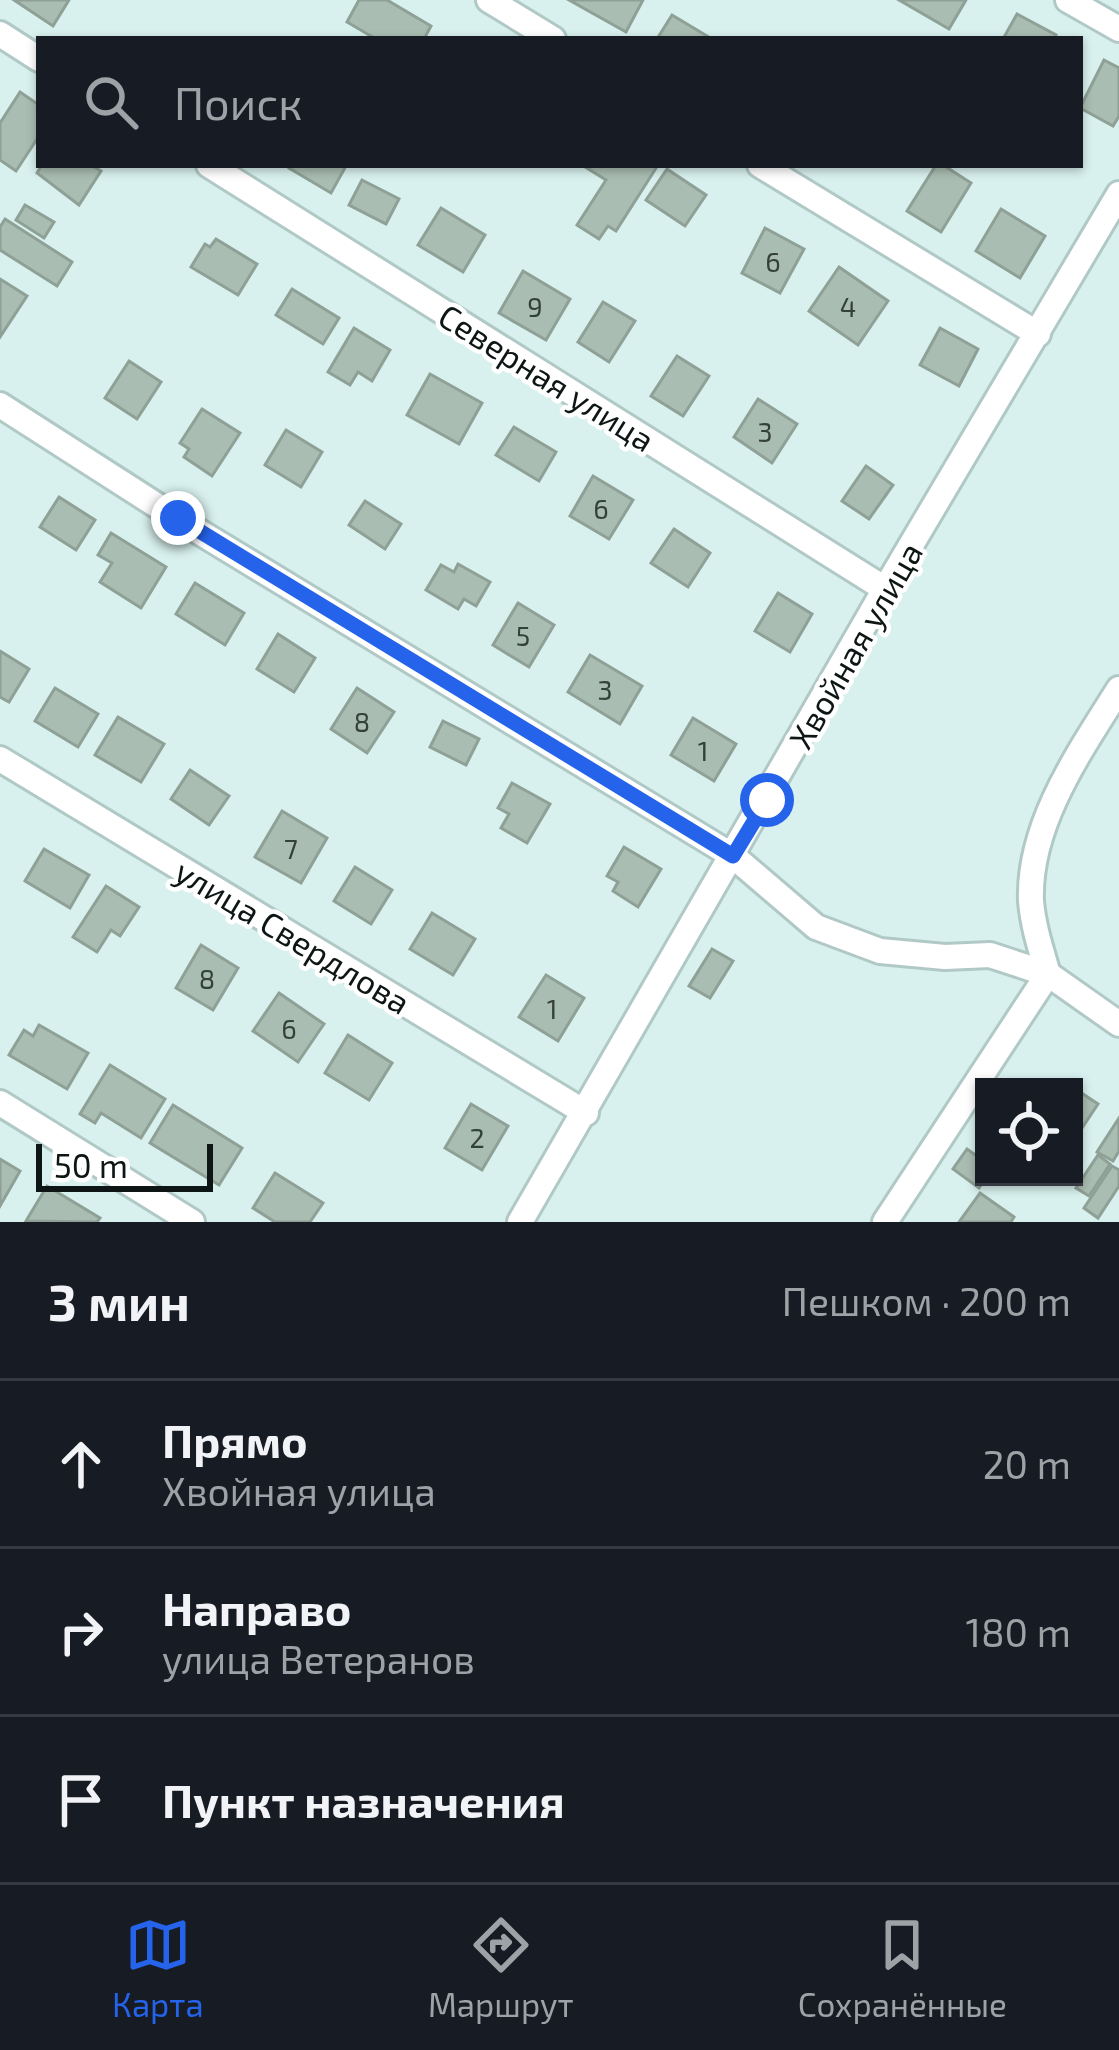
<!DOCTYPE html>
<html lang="ru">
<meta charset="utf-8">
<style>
body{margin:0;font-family:"Exo 2",sans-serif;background:#20242c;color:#f1f3f6}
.controls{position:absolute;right:36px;bottom:36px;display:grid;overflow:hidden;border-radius:0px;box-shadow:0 3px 9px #0004}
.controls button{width:108px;height:108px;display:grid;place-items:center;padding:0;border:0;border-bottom:3px solid #363941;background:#171b24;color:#f1f3f6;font:60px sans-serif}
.scale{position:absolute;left:36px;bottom:30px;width:177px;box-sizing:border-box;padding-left:12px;border:6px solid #0d1615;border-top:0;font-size:33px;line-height:42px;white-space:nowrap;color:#0d1615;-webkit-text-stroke:9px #fff;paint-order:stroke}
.stop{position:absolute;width:36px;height:36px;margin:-27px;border:9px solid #2563eb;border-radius:50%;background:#fff}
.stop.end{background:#2563eb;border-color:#fff;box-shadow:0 3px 12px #0008}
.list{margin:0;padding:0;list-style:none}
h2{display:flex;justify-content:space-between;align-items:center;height:156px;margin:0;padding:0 48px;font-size:51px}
h2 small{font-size:39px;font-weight:400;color:#9ea1a6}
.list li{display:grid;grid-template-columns:78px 1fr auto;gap:36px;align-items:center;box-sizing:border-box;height:168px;padding:0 48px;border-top:3px solid #363941}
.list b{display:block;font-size:45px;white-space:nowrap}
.list p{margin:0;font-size:39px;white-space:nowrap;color:#9ea1a6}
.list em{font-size:39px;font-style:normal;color:#9ea1a6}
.icon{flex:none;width:66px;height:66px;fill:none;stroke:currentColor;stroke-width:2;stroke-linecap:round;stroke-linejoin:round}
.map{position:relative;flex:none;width:1119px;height:1222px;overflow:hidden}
.search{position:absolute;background:#171b24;box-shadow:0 3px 9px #0004;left:36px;right:36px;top:36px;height:132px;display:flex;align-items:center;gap:30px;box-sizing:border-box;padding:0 42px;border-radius:0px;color:#9ea1a6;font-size:45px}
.sheet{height:660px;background:#171b24}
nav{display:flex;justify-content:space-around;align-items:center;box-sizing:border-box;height:168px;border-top:3px solid #363941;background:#171b24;font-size:33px;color:#9ea1a6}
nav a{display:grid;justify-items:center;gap:6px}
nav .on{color:#2563eb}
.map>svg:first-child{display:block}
.building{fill:#aabdb2;stroke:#8fa197;stroke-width:3}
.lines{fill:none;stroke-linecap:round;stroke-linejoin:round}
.minor-casing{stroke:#b1c9c6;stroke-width:30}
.minor{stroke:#fff;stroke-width:24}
.route{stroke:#2563eb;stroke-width:15}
.labels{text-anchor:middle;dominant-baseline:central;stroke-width:9;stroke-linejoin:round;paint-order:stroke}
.number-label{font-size:27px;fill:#34403c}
.street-label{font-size:33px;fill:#0d1615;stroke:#fff}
</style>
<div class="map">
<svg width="1119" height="1222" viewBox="0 0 1119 1222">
<rect width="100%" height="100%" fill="#d8f1ee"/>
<g class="building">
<path d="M14,0H69L53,26Z"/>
<path d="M359,0H387L431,26L424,39H376L347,22Z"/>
<path d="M569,0H643L626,32Z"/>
<path d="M899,0H966L949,29Z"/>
<path d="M1017,14L1056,35L1054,39H1003Z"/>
<path d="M672,15L712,39H657Z"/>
<path d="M1104,60L1119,68V116L1113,126L1080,108Z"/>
<path d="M20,92L39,105V136L16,171L0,160V123Z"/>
<path d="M42,165H91L101,171L79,205L37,173Z"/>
<path d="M290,165H344L346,166L331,193L289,168Z"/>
<path d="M582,165H658L616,231L608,226L599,239L577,225L606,180Z"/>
<path d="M936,165H943L971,183L941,232L907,211Z"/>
<path d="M667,169L706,195L685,226L646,200Z"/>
<path d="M362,180L399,199L386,224L349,205Z"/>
<path d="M25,205L54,222L44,238L16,220Z"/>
<path d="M441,208L485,235L463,272L418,245Z"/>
<path d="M1001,209L1045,236L1020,278L976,251Z"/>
<path d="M5,219L72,262L57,286L0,250V227Z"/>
<path d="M765,228L804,249L780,293L742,273Z"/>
<path d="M216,239L257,264L238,295L191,267L205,244L210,247Z"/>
<path d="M839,267L888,301L858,345L809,311Z"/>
<path d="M523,271L570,299L546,340L499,313Z"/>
<path d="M0,279L27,296L0,337Z"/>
<path d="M292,289L339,318L323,344L276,315Z"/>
<path d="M603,302L635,321L609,362L578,342Z"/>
<path d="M354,328L390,350L372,381L358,372L350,385L328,372Z"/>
<path d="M940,328L978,349L959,386L920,365Z"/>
<path d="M677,356L709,376L683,416L651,396Z"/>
<path d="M129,361L161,382L137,419L105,398Z"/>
<path d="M430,374L482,403L459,444L407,415Z"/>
<path d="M758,399L797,424L772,463L734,437Z"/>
<path d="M202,409L240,433L212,476L184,457L189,449L180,443Z"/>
<path d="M514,427L556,452L539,481L496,455Z"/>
<path d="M286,430L322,452L301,487L265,465Z"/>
<path d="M866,466L893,485L869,519L842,501Z"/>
<path d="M593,476L633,500L609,539L570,516Z"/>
<path d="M59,497L95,520L76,550L40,527Z"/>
<path d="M365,501L401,524L385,549L349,525Z"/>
<path d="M674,529L710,553L688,587L651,563Z"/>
<path d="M111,533L166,567L141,608L100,582L112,563L98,555Z"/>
<path d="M458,564L490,582L476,606L464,599L458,609L426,590L441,565L454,572Z"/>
<path d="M195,583L244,613L225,645L176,614Z"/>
<path d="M778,593L812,614L790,652L755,631Z"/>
<path d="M518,603L554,625L529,667L493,645Z"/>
<path d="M278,634L315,658L294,692L257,669Z"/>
<path d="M0,651L29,669L9,702L0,697Z"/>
<path d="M590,655L642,686L620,724L568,692Z"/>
<path d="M55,688L98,714L78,747L35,721Z"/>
<path d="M357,688L394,712L367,753L331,729Z"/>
<path d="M118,717L164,744L141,782L95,755Z"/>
<path d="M693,718L736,744L714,781L671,755Z"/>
<path d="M443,721L479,739L466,765L430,747Z"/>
<path d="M190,770L229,796L209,825L171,799Z"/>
<path d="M512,783L550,804L527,843L501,828L509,814L498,808Z"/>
<path d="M282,811L327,838L301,883L255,857Z"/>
<path d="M624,847L661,869L638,907L613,891L618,882L607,876Z"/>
<path d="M44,849L89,875L70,908L25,881Z"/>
<path d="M355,867L392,890L371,924L334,901Z"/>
<path d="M106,886L139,907L120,936L111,930L97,952L73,937Z"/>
<path d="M432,913L475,939L453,975L410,949Z"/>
<path d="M201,945L238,968L213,1010L176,988Z"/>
<path d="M712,949L733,961L710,998L689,986Z"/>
<path d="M546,975L584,998L558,1041L519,1017Z"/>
<path d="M279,993L324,1024L298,1062L253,1031Z"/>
<path d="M39,1025L88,1053L67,1089L9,1055L24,1030L33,1036Z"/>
<path d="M348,1035L392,1063L369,1100L325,1073Z"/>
<path d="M110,1065L165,1099L141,1138L101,1113L95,1123L80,1114Z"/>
<path d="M1074,1088L1098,1104L1074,1140Z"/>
<path d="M471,1104L508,1126L482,1170L445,1148Z"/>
<path d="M173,1105L242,1148L219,1185L150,1143Z"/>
<path d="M1119,1118V1151L1113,1161L1097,1152Z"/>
<path d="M967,1149L984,1161L987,1177L979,1188L953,1169Z"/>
<path d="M1098,1155L1110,1164L1089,1196L1076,1188Z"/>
<path d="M0,1159L20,1171L0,1206Z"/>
<path d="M1112,1166L1119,1170V1186L1098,1218L1084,1208Z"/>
<path d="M275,1173L323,1203L310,1222H275L253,1208Z"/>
<path d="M47,1186L100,1218L97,1222L26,1221Z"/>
<path d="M980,1193L1014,1217L1011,1222H959Z"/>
</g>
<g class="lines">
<g class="minor-casing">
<g id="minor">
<path d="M489,0L553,39"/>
<path d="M1068,0L1119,29"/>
<path d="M0,34L39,59"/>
<path d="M209,165L885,589"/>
<path d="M760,165L1038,334"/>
<path d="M0,405L178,519L733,856L816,927L880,951L945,957L990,955L1048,974L1119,1024"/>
<path d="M0,759L586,1113"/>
<path d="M1048,974C1041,950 1033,926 1031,901C1028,825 1080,751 1119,689"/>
<path d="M0,1103L192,1222"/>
<path d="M520,1222L885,589L1119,194"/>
<path d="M885,1222L1048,974"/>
</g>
</g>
<use href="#minor" class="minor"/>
</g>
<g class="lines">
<path class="route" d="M178,518L733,856L767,800"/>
</g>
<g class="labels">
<g class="number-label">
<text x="773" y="261">6</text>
<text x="535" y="306">9</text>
<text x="848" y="306">4</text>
<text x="765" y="431">3</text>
<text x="601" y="508">6</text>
<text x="523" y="635">5</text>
<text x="605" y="689">3</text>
<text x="362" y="721">8</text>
<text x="703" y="750">1</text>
<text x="291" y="848">7</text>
<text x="207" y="978">8</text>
<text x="552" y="1008">1</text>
<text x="289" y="1028">6</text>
<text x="477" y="1137">2</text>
</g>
<g class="street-label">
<text transform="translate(547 377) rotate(32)">Северная улица</text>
<text transform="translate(855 645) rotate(-60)">Хвойная улица</text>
<text transform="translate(293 936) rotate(31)">улица Свердлова</text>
</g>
</g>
</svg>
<div class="controls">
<button><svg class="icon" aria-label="locate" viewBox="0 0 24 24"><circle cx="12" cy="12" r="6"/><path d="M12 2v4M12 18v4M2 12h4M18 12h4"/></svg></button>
</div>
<div class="scale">50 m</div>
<div class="stop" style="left:767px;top:800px"></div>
<div class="stop end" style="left:178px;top:518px"></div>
<div class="search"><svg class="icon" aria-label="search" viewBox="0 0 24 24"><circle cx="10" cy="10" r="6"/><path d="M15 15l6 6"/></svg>Поиск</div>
</div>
<section class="sheet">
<h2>3 мин<small>Пешком · 200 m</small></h2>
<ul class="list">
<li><svg class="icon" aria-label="ahead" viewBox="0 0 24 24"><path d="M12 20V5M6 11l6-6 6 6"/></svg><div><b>Прямо</b><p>Хвойная улица</p></div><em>20 m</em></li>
<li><svg class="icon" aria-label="right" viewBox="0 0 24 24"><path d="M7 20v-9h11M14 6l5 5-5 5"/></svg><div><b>Направо</b><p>улица Ветеранов</p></div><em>180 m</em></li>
<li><svg class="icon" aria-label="arrive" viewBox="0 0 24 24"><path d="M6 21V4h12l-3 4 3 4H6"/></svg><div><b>Пункт назначения</b></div></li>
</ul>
</section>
<nav>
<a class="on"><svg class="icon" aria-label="map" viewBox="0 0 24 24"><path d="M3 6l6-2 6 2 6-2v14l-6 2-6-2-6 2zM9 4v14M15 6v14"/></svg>Карта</a>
<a><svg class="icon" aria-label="directions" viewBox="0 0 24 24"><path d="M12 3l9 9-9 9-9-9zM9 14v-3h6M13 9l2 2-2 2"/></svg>Маршрут</a>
<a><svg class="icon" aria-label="saved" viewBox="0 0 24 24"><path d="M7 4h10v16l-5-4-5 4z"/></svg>Сохранённые</a>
</nav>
